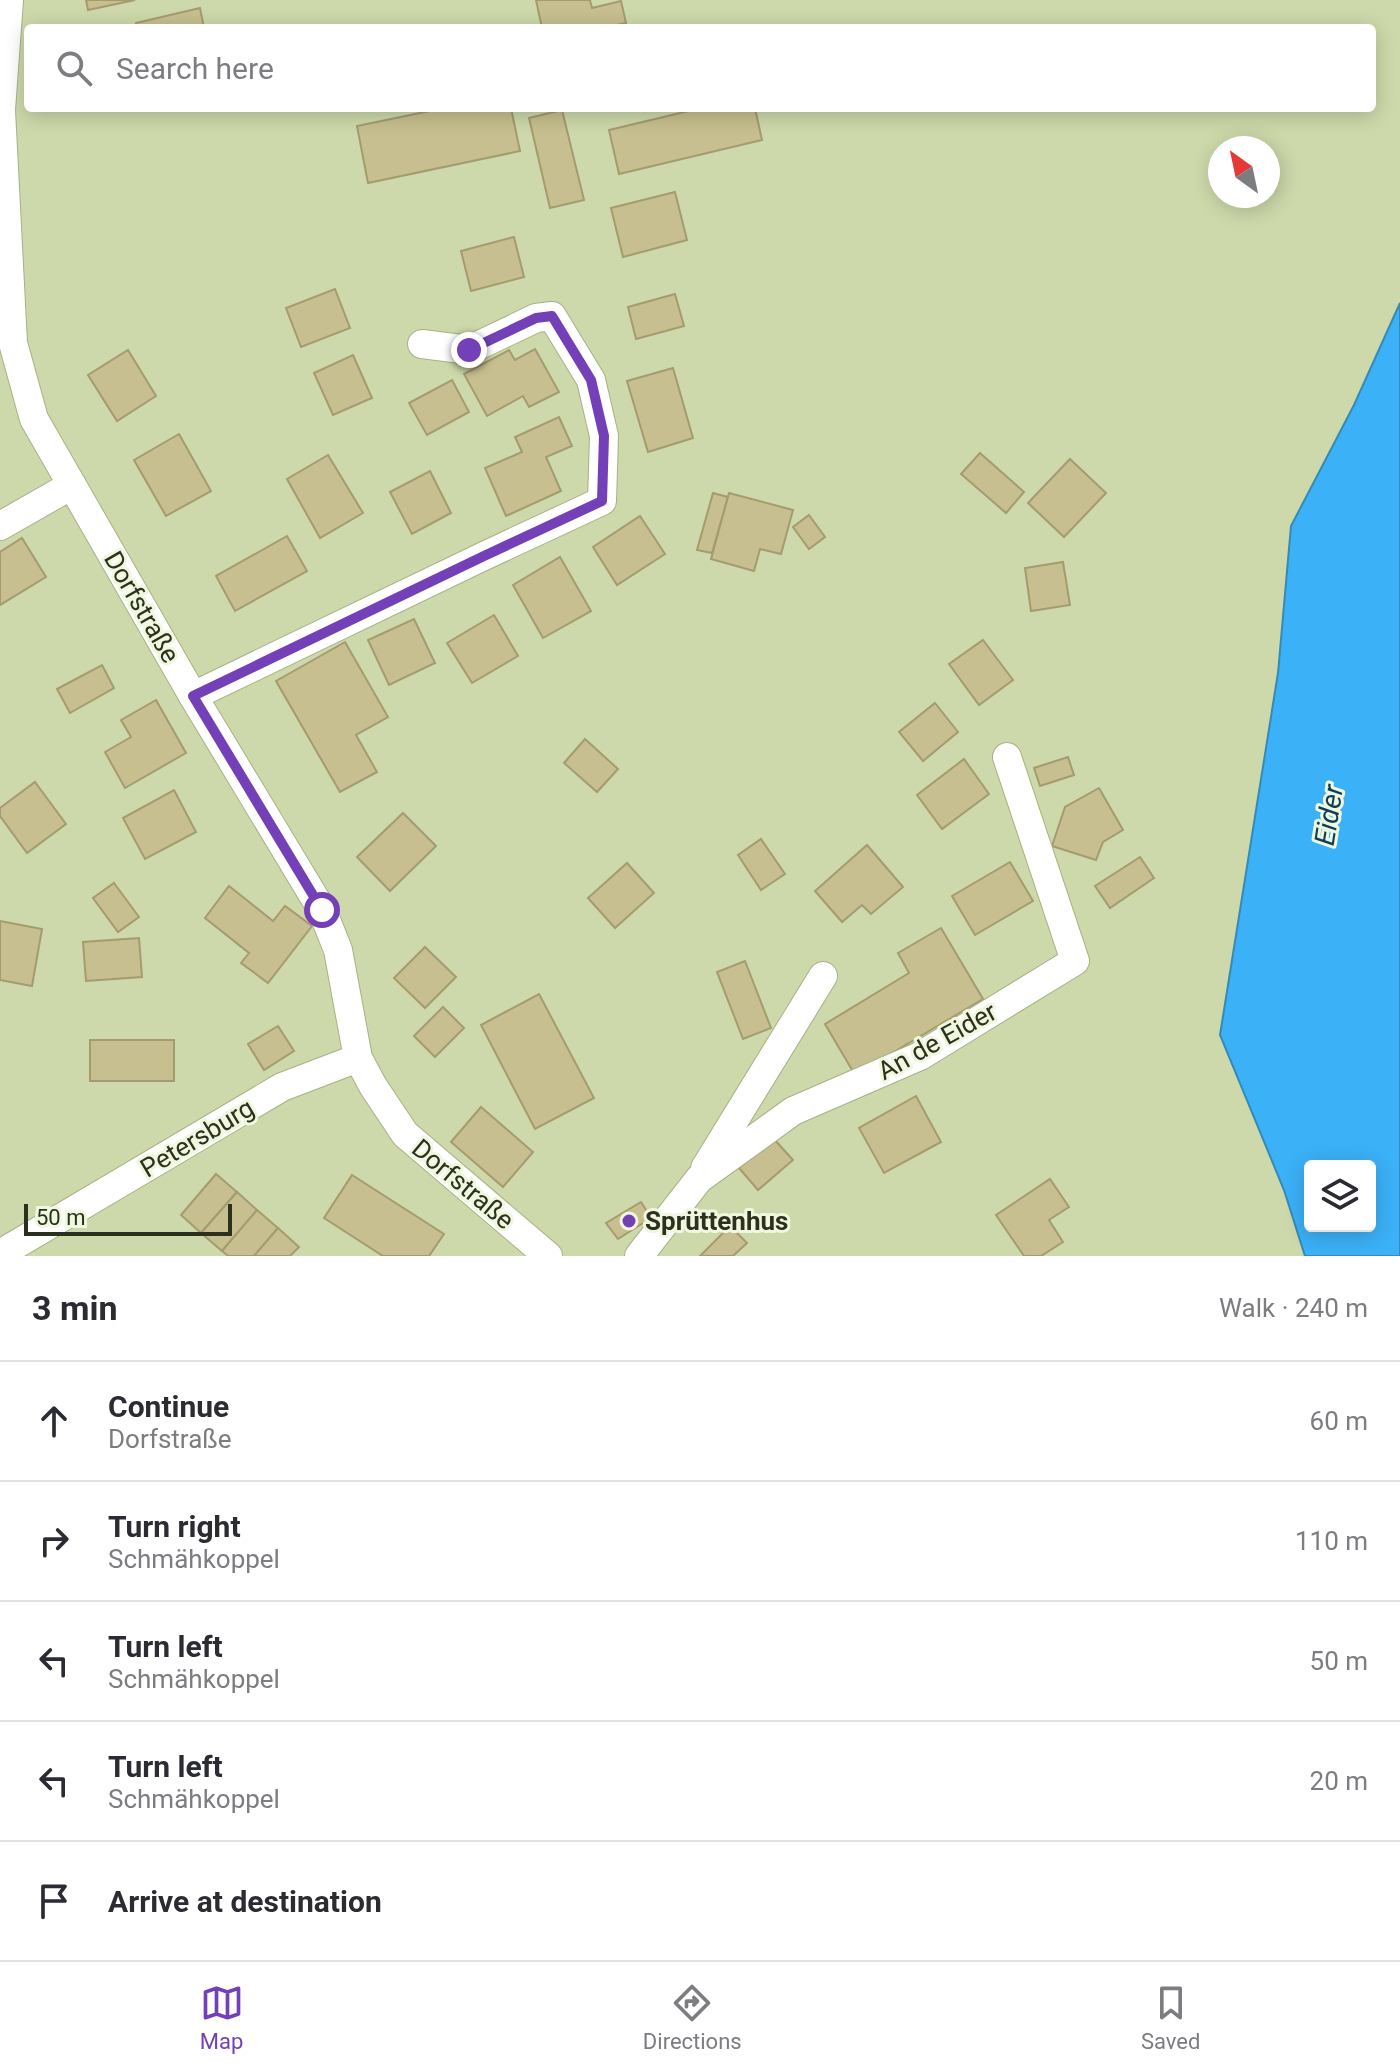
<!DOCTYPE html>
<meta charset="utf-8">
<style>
body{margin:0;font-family:Roboto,sans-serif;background:#f2f2f3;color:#2b2b33}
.controls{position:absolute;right:24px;bottom:24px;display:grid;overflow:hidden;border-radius:8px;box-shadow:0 4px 20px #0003}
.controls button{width:72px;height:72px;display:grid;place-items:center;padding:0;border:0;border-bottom:2px solid #e1e1e2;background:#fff;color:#2b2b33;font:40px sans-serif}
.compass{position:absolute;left:1208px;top:136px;width:72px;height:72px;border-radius:50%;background:#fff;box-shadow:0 4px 20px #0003;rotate:327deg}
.scale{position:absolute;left:24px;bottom:20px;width:208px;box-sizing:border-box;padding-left:8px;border:4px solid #2c301e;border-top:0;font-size:22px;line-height:28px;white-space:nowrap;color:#2c301e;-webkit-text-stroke:6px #f0f7df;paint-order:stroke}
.stop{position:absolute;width:24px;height:24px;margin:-18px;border:6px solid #7340b7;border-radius:50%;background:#fff}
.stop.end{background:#7340b7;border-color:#fff;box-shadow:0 2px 8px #0008}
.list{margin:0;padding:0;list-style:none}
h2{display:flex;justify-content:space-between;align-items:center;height:104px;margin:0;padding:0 32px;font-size:34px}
h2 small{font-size:26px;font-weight:400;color:#7c7c81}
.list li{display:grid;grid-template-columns:52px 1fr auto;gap:24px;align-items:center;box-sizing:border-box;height:120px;padding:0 32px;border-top:2px solid #e1e1e2}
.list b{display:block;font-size:30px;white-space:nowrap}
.list p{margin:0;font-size:26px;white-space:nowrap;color:#7c7c81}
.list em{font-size:26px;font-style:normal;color:#7c7c81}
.icon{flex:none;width:44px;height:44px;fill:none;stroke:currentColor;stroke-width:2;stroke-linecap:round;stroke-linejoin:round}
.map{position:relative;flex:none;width:1400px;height:1256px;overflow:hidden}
.search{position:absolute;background:#fff;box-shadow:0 4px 20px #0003;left:24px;right:24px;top:24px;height:88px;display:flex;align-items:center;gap:20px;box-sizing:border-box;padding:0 28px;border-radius:8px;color:#7c7c81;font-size:30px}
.sheet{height:704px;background:#fff}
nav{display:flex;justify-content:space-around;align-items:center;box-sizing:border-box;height:112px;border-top:2px solid #e1e1e2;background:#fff;font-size:22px;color:#7c7c81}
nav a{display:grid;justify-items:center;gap:4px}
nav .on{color:#7340b7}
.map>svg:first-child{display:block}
.water{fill:#3bb1f7;stroke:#368ab6;stroke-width:2;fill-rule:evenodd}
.building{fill:#c7bf8f;stroke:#a49c6e;stroke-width:2}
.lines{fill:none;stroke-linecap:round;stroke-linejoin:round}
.minor-casing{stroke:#a6b284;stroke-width:30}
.minor{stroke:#fff;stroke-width:28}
.route{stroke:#7340b7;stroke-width:10}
.poi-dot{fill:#7340b7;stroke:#f0f7df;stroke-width:3}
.labels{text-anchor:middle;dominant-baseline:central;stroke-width:6;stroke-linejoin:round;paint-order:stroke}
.street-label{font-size:26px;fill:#2c301e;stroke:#f0f7df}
.poi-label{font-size:26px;font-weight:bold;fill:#2c301e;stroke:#f0f7df;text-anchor:start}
.water-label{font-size:28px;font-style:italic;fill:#0d3d59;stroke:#f0f7df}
</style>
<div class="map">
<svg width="1400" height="1256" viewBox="0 0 1400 1256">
<rect width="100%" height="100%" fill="#cdd9aa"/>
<path class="water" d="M1400,303V1256H1305L1284,1190L1220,1035L1278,673L1291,526L1354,405ZM1310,1166H1370V1226H1310Z"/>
<g class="building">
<path d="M86,0H135L88,10Z"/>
<path d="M536,0H590L592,8L621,1L626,23L603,28H542Z"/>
<path d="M200,8L204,28H137L136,23Z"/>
<path d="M444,108H511L520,151L368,183L357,126Z"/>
<path d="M701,108H755L762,140L619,174L609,130Z"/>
<path d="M562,110L584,200L550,208L529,118Z"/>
<path d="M675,192L687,240L623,257L611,208Z"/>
<path d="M514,237L524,277L471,291L461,251Z"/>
<path d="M335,289L350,328L301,347L286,308Z"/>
<path d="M675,294L684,326L636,339L628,307Z"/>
<path d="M535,349L559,392L529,407L523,396L487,416L464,374L509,350L515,360Z"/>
<path d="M128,350L156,396L117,421L88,375Z"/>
<path d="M353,355L372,398L333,415L314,373Z"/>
<path d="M673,368L693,438L648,452L627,381Z"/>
<path d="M452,380L469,412L427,435L409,403Z"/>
<path d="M559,417L572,446L546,457L561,491L506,516L485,468L522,452L515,437Z"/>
<path d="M179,434L211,491L166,516L134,460Z"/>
<path d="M980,453L1024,492L1006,513L961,474Z"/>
<path d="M328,455L363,513L320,538L287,479Z"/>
<path d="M1070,459L1106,493L1064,537L1028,503Z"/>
<path d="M430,471L451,513L412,534L390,492Z"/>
<path d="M713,493L728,497L712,553L697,550Z"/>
<path d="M729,493L793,510L781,554L760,549L754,571L711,559Z"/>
<path d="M809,515L825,537L809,549L793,527Z"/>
<path d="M640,516L665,554L617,585L593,547Z"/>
<path d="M287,536L307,571L235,611L216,576Z"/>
<path d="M22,538L46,577L0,605V552Z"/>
<path d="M560,557L591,611L543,638L513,585Z"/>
<path d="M1063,562L1070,605L1031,611L1025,568Z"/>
<path d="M494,615L518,656L472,683L447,643Z"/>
<path d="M414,619L435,663L389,685L368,640Z"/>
<path d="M983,640L1013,680L979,705L949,664Z"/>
<path d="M345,642L388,717L356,735L377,772L340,792L276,681Z"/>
<path d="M102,665L114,688L70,713L57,689Z"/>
<path d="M156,700L186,753L125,788L105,752L131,737L121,720Z"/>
<path d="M935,703L958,732L923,761L899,732Z"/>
<path d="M585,739L618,769L597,792L564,763Z"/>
<path d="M1068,757L1074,775L1040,786L1034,768Z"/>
<path d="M964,759L989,794L942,829L917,795Z"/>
<path d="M35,782L66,824L27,853L0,816V808Z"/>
<path d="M1099,788L1123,830L1103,842L1096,860L1052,846L1065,807Z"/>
<path d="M174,790L196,832L145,859L123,818Z"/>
<path d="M403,813L436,846L390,891L357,857Z"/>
<path d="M761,839L785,874L761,890L738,855Z"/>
<path d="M867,845L903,887L871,914L862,905L842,922L815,891Z"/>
<path d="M1140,857L1154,878L1110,908L1095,886Z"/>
<path d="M1010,862L1033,901L975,935L952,896Z"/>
<path d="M627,863L654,893L615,928L588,898Z"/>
<path d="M114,883L139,917L118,932L93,898Z"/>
<path d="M229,886L273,921L285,906L312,926L268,983L241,963L249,953L205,918Z"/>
<path d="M0,921L42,929L32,986L0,980Z"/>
<path d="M941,928L983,999L855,1075L825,1024L909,973L898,953Z"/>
<path d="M139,938L142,977L86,981L83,942Z"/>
<path d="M425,947L456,977L425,1008L394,978Z"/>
<path d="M745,961L771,1028L743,1039L717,972Z"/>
<path d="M539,994L594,1098L535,1129L481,1025Z"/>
<path d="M443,1007L464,1028L435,1057L414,1036Z"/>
<path d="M278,1026L294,1051L264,1070L248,1044Z"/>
<rect x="90" y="1040" width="84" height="41"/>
<path d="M916,1096L941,1142L884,1173L859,1128Z"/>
<path d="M481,1107L533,1152L503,1187L451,1142Z"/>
<path d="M773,1138L793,1160L758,1190L739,1168Z"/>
<path d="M216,1174L237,1192L201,1233L181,1215Z"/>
<path d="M352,1175L444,1234L429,1256H383L324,1218Z"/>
<path d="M1050,1179L1069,1207L1049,1220L1063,1242L1041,1256H1024L996,1215Z"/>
<path d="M237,1192L257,1210L222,1251L201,1233Z"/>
<path d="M641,1202L651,1218L618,1239L606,1223Z"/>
<path d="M257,1210L278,1228L254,1256H228L222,1251Z"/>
<path d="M730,1226L747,1243L733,1256H700Z"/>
<path d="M278,1228L299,1247L290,1256H254Z"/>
</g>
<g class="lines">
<g class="minor-casing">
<g id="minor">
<path d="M9,0L1,110L13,343L34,419L193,696L322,910L338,950L358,1058L373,1086L405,1134L548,1256"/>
<path d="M0,526L72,485"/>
<path d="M193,696L484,556L602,501L604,436L591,380L552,316L536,318L469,350L422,344"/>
<path d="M705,1168L823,976"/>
<path d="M0,1254L282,1087L358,1058"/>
<path d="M639,1256L699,1179L793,1111L920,1056L1075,961L1007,757"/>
</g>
</g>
<use href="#minor" class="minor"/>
</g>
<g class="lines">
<path class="route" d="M322,910L193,696L484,556L602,501L604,436L591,380L552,316L536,318L469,350"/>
</g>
<circle class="poi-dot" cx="629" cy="1221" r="8"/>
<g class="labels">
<g class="street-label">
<text transform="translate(142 607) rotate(60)">Dorfstraße</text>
<text transform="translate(937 1041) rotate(-29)">An de Eider</text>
<text transform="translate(197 1138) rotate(-31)">Petersburg</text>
<text transform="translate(463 1184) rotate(40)">Dorfstraße</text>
</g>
<g class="poi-label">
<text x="645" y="1221">Sprüttenhus</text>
</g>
<g class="water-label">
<text transform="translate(1329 815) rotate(-81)">Eider</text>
</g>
</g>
</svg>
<div class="controls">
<button><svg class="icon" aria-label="layers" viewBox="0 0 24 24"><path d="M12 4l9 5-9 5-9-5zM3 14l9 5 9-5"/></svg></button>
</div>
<svg class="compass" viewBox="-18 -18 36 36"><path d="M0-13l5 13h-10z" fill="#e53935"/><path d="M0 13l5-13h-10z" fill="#7c7c81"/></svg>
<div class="scale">50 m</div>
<div class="stop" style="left:322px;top:910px"></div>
<div class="stop end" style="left:469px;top:350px"></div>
<div class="search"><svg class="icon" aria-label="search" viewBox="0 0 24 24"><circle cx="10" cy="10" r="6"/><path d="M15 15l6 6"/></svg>Search here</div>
</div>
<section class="sheet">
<h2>3 min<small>Walk · 240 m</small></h2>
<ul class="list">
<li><svg class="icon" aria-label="ahead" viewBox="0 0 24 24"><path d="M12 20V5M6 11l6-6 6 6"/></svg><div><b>Continue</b><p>Dorfstraße</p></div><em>60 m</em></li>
<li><svg class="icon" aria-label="right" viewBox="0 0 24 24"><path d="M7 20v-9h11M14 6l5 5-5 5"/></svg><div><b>Turn right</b><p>Schmähkoppel</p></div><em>110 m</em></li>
<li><svg class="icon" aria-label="left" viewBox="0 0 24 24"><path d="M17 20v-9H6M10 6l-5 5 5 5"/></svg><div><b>Turn left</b><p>Schmähkoppel</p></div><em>50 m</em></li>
<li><svg class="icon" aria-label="left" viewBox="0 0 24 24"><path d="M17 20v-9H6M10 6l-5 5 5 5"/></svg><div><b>Turn left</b><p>Schmähkoppel</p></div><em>20 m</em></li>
<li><svg class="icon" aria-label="arrive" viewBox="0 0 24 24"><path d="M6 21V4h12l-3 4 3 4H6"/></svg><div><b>Arrive at destination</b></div></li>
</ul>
</section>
<nav>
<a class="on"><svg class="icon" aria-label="map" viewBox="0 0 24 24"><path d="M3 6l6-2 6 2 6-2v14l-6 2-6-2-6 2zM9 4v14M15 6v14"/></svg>Map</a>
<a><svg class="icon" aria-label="directions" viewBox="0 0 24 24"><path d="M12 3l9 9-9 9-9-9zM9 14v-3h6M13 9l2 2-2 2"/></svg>Directions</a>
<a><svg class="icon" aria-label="saved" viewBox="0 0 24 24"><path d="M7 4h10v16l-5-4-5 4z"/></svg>Saved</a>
</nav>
